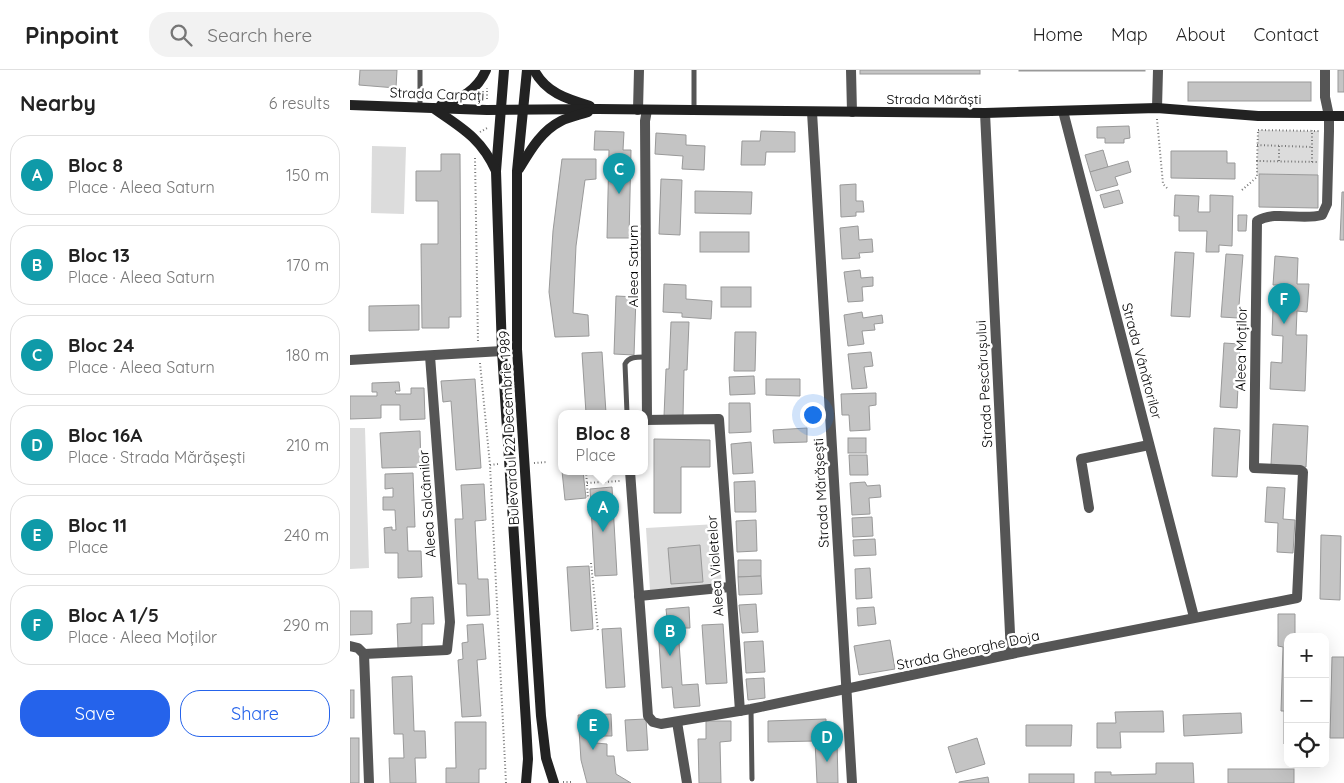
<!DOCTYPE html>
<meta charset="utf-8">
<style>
body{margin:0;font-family:Quicksand,sans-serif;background:#f2f2f2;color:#222}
.controls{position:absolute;right:15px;bottom:15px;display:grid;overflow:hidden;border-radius:10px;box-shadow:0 5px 20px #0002}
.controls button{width:45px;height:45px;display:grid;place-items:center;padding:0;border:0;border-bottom:1px solid #e0e0e0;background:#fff;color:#222;font:25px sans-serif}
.you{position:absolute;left:462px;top:344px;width:18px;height:18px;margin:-12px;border:4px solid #fff;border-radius:50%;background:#1a73e8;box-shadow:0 0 0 8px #1a73e833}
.badge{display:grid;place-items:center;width:32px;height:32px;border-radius:50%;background:#2563eb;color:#fff;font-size:16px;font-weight:700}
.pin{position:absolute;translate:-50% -41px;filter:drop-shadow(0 1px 2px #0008)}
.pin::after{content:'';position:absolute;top:26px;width:18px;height:15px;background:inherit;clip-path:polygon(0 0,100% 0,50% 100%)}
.popup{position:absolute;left:208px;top:340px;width:90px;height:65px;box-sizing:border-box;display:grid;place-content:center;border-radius:10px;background:#fff;filter:drop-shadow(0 1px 4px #0005);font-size:16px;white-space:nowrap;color:#767676}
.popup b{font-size:19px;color:#222}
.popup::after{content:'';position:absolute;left:50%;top:100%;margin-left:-10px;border:10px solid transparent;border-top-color:#fff}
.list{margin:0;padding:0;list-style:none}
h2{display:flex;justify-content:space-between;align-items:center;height:65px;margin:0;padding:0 20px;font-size:21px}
h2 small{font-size:16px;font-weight:400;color:#767676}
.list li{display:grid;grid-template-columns:32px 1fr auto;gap:15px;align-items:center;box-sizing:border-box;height:80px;margin:0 10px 10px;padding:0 10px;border:1px solid #e0e0e0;border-radius:20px}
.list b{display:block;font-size:19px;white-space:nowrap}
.list p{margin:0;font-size:16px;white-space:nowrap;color:#767676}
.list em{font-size:16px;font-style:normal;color:#767676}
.actions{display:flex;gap:10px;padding:15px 20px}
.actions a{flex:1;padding:11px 0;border:1px solid #2563eb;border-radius:20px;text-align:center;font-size:18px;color:#2563eb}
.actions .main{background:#2563eb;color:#fff}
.icon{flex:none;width:28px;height:28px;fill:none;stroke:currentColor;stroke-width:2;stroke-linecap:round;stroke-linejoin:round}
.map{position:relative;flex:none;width:994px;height:713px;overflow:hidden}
header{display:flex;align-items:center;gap:30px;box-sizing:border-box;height:70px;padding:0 25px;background:#fff;border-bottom:1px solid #e0e0e0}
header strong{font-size:24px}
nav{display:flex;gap:28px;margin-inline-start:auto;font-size:18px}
.search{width:350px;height:45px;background:#f2f2f2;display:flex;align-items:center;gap:12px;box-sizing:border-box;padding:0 18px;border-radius:20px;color:#767676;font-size:19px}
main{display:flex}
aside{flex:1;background:#fff}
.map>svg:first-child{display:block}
.green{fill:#dcdcdc}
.building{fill:#c4c4c4;stroke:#999}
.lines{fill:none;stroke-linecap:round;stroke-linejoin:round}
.path{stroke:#777;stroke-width:2;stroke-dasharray:1 2.5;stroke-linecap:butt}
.service{stroke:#555;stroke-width:5}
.minor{stroke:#555;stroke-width:10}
.secondary{stroke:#222;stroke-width:10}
.labels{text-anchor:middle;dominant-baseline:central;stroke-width:5;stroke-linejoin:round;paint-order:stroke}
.street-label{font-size:14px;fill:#000;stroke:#fff}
</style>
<header>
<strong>Pinpoint</strong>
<div class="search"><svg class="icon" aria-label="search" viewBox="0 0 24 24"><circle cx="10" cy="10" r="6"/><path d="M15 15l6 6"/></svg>Search here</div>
<nav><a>Home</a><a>Map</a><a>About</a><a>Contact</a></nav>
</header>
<main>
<aside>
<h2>Nearby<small>6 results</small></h2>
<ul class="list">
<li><span class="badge" style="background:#0f9aa8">A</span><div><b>Bloc 8</b><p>Place · Aleea Saturn</p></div><em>150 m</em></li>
<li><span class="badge" style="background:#0f9aa8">B</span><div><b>Bloc 13</b><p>Place · Aleea Saturn</p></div><em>170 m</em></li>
<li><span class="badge" style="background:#0f9aa8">C</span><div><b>Bloc 24</b><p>Place · Aleea Saturn</p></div><em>180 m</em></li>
<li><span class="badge" style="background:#0f9aa8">D</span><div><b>Bloc 16A</b><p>Place · Strada Mărășești</p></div><em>210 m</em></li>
<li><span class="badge" style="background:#0f9aa8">E</span><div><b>Bloc 11</b><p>Place</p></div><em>240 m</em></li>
<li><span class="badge" style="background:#0f9aa8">F</span><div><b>Bloc A 1/5</b><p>Place · Aleea Moților</p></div><em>290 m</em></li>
</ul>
<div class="actions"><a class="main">Save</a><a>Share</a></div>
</aside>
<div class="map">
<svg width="994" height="713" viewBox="0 0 994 713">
<rect width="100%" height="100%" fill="#fff"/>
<g class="green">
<path d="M908,60L969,61L968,105L907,104Z"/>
<path d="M22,76L56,77L54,144L21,143Z"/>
<path d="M0,358H15L19,498L0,499Z"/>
<path d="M367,454L372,516L300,520L296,458Z"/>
</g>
<g class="building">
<path d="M10,0H47L46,18L9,15Z"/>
<rect x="510" y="0" width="120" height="4"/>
<rect x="669" y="0" width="126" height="1"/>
<rect x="988" y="0" width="6" height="22"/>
<rect x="838" y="12" width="123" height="19"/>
<path d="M779,56L780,68L774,69V73H755V68H747V57Z"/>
<path d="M245,61L274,62L273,80H281L279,168H257L259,80H244Z"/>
<path d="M411,61L445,62V82H416L415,95H391L392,71H410Z"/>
<path d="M306,63L336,65V75L355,76L354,100L332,99L333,86L305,84Z"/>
<path d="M753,80L758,97L740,102L735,85Z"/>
<path d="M821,81H877V93H885V109L821,108Z"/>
<path d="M91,84H110L111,247H99V258H72L71,174H88V131H66V101H91Z"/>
<path d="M212,89H246V109L235,110L226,176L223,243L238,245L239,266L205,267L199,222L203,161Z"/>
<path d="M778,91L781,102L765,107L768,115L746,121L740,102Z"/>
<path d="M909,104L968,105V138L909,137Z"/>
<path d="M311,109L332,110L330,165L309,164Z"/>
<path d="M506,114V131H513L514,142H506V146L491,147L490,115Z"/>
<path d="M769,120L773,133L754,138L750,125Z"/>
<path d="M345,121L402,122L401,144L345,143Z"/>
<path d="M992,122H994V170H990Z"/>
<path d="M825,125L849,126L848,142H860V125L883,126L882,176L869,175V182H856L857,161H829V146H824Z"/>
<path d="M888,145H897L896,161H888Z"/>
<path d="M508,156L509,170L522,169L523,182L509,183L510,188L492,189L490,158Z"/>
<rect x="350" y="162" width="49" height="20"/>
<path d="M825,182L844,183L840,247L821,246Z"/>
<path d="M876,184L893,185L888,248L871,247Z"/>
<path d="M925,186L948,188L947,214H959L957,242L947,241L946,265H957L955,321L920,319L921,292L932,293L933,266L922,265L923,239L931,240V243H934L936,215H923Z"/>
<path d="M510,200L511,208L523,207V216L512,217L513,231L498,232L494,202Z"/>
<path d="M314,214L336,215V229L362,231L361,249L332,247V243L313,242Z"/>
<rect x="371" y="217" width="30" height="20"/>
<path d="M266,226L286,227L284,285L264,284Z"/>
<path d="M69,235V260L19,261V236Z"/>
<path d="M512,242L513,248L532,245L533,253L524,254L525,260L512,261L514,274L498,276L494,245Z"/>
<path d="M321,252H339L337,300H334L333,347L314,346L316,299H319Z"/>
<path d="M385,262H406L405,301H384Z"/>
<path d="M874,273L890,274L887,338L870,337Z"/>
<path d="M252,282L256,343H236L232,283Z"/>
<path d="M521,282L523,296L514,297L517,318L502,319L498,284Z"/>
<path d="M404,306L405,324L380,325L379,307Z"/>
<path d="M125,309L131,398L106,400L101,331L93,332L91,311Z"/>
<path d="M416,309H450V326L416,325Z"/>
<path d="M49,312L50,321H45L46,324H61V318H74L75,349L50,350V335H31V348L0,349V326H27V322H22V313Z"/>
<path d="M526,323V335L519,336L520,360L500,361L499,345H492L491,324Z"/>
<path d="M379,333H400L401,362L379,363Z"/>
<path d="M923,354L958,356L956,397L921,395Z"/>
<path d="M457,358V372L424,373L423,360Z"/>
<path d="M864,358L890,360L887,407L862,406Z"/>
<path d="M70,361L71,397L32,398L30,363Z"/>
<rect x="498" y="368" width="18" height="15"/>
<path d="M304,369L360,370V397H331V443H304Z"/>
<path d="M401,372L403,403L383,404L381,374Z"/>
<path d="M499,385H517L518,405H500Z"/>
<path d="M212,401H233L236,428L215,430Z"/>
<path d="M63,403L65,457H57L58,481H71L72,507L48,508V483H35L34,458L42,457V460H46L45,440H33V427H43V418L35,419V404Z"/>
<path d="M405,411L406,442H385L384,412Z"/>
<path d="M515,412L517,416L530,415L531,427L519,428L520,444L502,445L500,413Z"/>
<path d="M134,414L136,450L125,451L128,509H138L140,545L117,546L116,514H108L105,449H113L111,415Z"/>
<path d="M262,417L267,505L245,506L240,419Z"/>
<path d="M917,417L935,418L933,449L945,450L943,483L927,482L928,453L915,452Z"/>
<path d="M522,447L523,466L503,467L502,448Z"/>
<path d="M406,450L407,481L387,482L386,451Z"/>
<path d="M971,465L991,466L990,530L970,529Z"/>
<path d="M525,469L526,485L504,486L503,470Z"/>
<path d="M350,475L353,512L321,514L318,478Z"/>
<path d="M388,490H411V506L388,507Z"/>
<path d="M239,496L243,559L221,561L217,497Z"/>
<path d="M520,498L522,528L506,529L505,499Z"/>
<path d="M411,506L412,524L389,525L388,507Z"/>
<path d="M83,527L84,554H72V578L48,579L47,554L61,553V528Z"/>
<path d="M406,534L408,562L392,563L389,535Z"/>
<path d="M339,537L340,558H328L332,615L348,614L350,636L324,638L322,617L312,618L308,558L318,557L316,539Z"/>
<path d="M524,537L526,554L508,556L507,538Z"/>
<path d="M0,541H22V564L0,565Z"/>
<path d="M928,544H945V567H938V674H934V641H931L933,577L928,576Z"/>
<path d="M133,554L136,589L127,590L131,646L112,647L108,590L113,589L112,573L118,572L117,555Z"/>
<path d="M373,554L377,613L356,614L352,555Z"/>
<path d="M271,558L275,617L256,618L252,559Z"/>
<path d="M540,570L545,599L509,605L504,576Z"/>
<path d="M413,571L415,602L396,603L394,572Z"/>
<path d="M982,587H994V668H980Z"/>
<path d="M62,606L64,661H75L76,688H65L66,713H40L39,688H54L53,664H44L42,607Z"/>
<path d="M414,608L415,628L398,630L396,609Z"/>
<rect x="0" y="620" width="4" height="28"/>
<path d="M813,641L814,662H770L771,678H747V653H766L765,642Z"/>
<path d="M891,643L892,663L834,666L833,645Z"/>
<path d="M261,644L262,666H246V673L257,674V686H264L266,704L281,713H237L231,690L228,645Z"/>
<path d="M296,649L298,680L277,681L275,650Z"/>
<path d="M476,649V669H487L488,713H467L465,671L418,672V651Z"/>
<path d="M356,651H381V671L370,672L371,713H349L348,669H356Z"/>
<path d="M105,652H136V699H129V713H96V698H106Z"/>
<path d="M676,655H722L721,676H676Z"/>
<rect x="0" y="668" width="9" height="45"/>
<path d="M627,668L635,694L606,703L598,677Z"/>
<path d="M806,693H843L844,713H745V702H761V705L806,704Z"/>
<rect x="878" y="699" width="66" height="14"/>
<rect x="679" y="704" width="45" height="9"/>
<path d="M638,707L639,713H609V712Z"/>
</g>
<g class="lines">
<g class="path">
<path d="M137,29V18"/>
<path d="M807,49L813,114L818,119"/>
<path d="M908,60L969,61"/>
<path d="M130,62L137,58"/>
<path d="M907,75L962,77"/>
<path d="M125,88L128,273"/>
<path d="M907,91L908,61"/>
<path d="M929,91V76"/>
<path d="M962,92V60"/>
<path d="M892,120L907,107V91L968,92"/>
<path d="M130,293L140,395"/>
<path d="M184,393L197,392"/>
<path d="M148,394L140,395L156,713"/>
<path d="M236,401L238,428"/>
<path d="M237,413L270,411"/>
<path d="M241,493L248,561"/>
<path d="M213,712H223"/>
</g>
<g class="service">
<path d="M70,37V0"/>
<path d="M344,39V0"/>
<path d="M277,343L275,294C279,286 289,287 297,287"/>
<path d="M401,639L402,709"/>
</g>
<g class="minor">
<path d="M501,0L502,42"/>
<path d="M807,38L808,0"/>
<path d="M288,40L289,0"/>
<path d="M713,41L844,547"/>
<path d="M462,42L502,713"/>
<path d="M635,43L661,584"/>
<path d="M0,290L152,281"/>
<path d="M294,350L369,349L390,641"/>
<path d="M297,350L295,51L297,40"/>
<path d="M280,401L298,646L303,652L311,654L401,639L661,584L947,528L953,402L950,400L904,398L907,151C926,140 951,151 972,145L977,134L979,61V46L975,27V0"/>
<path d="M739,438L731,389L799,375"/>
<path d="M289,526L380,517"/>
<path d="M0,576L8,578L14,584L97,580L100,552L80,286"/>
<path d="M14,584L19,713"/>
<path d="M327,652L337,713"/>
</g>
<g class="secondary">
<path d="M154,0L146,101L152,281L176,653L178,689L176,713"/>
<path d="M177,0L167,101V279L191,646L196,688L204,713"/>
<path d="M184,0C196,23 217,29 240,36"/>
<path d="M0,35L137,40L248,39L635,43L807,38L908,46H994"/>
<path d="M91,35C111,28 127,21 136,0"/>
<path d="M83,38C112,58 131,68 146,101"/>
<path d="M169,99C180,81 191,61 211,51C219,47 229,45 238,42"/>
</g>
</g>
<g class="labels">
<g class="street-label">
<text transform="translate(87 24) rotate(2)">Strada Carpați</text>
<text x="584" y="29">Strada Mărăști</text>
<text transform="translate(283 196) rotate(-90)">Aleea Saturn</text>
<text transform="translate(891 279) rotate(-89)">Aleea Moților</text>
<text transform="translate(792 291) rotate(75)">Strada Vânătorilor</text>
<text transform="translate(634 314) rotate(-93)">Strada Pescărușului</text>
<text transform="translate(159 358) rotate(-93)">Bulevardul 22 Decembrie 1989</text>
<text transform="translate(471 423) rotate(-93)">Strada Mărășești</text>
<text transform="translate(77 434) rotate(-94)">Aleea Salcâmilor</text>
<text transform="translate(365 496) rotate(-94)">Aleea Violetelor</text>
<text transform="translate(618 580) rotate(-12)">Strada Gheorghe Doja</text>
</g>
</g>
</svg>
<div class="controls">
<button>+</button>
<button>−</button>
<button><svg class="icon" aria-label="locate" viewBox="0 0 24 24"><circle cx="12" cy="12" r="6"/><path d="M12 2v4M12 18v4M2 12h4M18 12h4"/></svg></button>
</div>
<div class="you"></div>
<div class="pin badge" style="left:253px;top:462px;background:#0f9aa8">A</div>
<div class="popup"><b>Bloc 8</b>Place</div>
<div class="pin badge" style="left:320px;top:586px;background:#0f9aa8">B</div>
<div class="pin badge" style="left:269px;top:124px;background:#0f9aa8">C</div>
<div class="pin badge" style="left:477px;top:692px;background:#0f9aa8">D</div>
<div class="pin badge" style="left:243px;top:680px;background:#0f9aa8">E</div>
<div class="pin badge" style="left:934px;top:254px;background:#0f9aa8">F</div>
</div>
</main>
